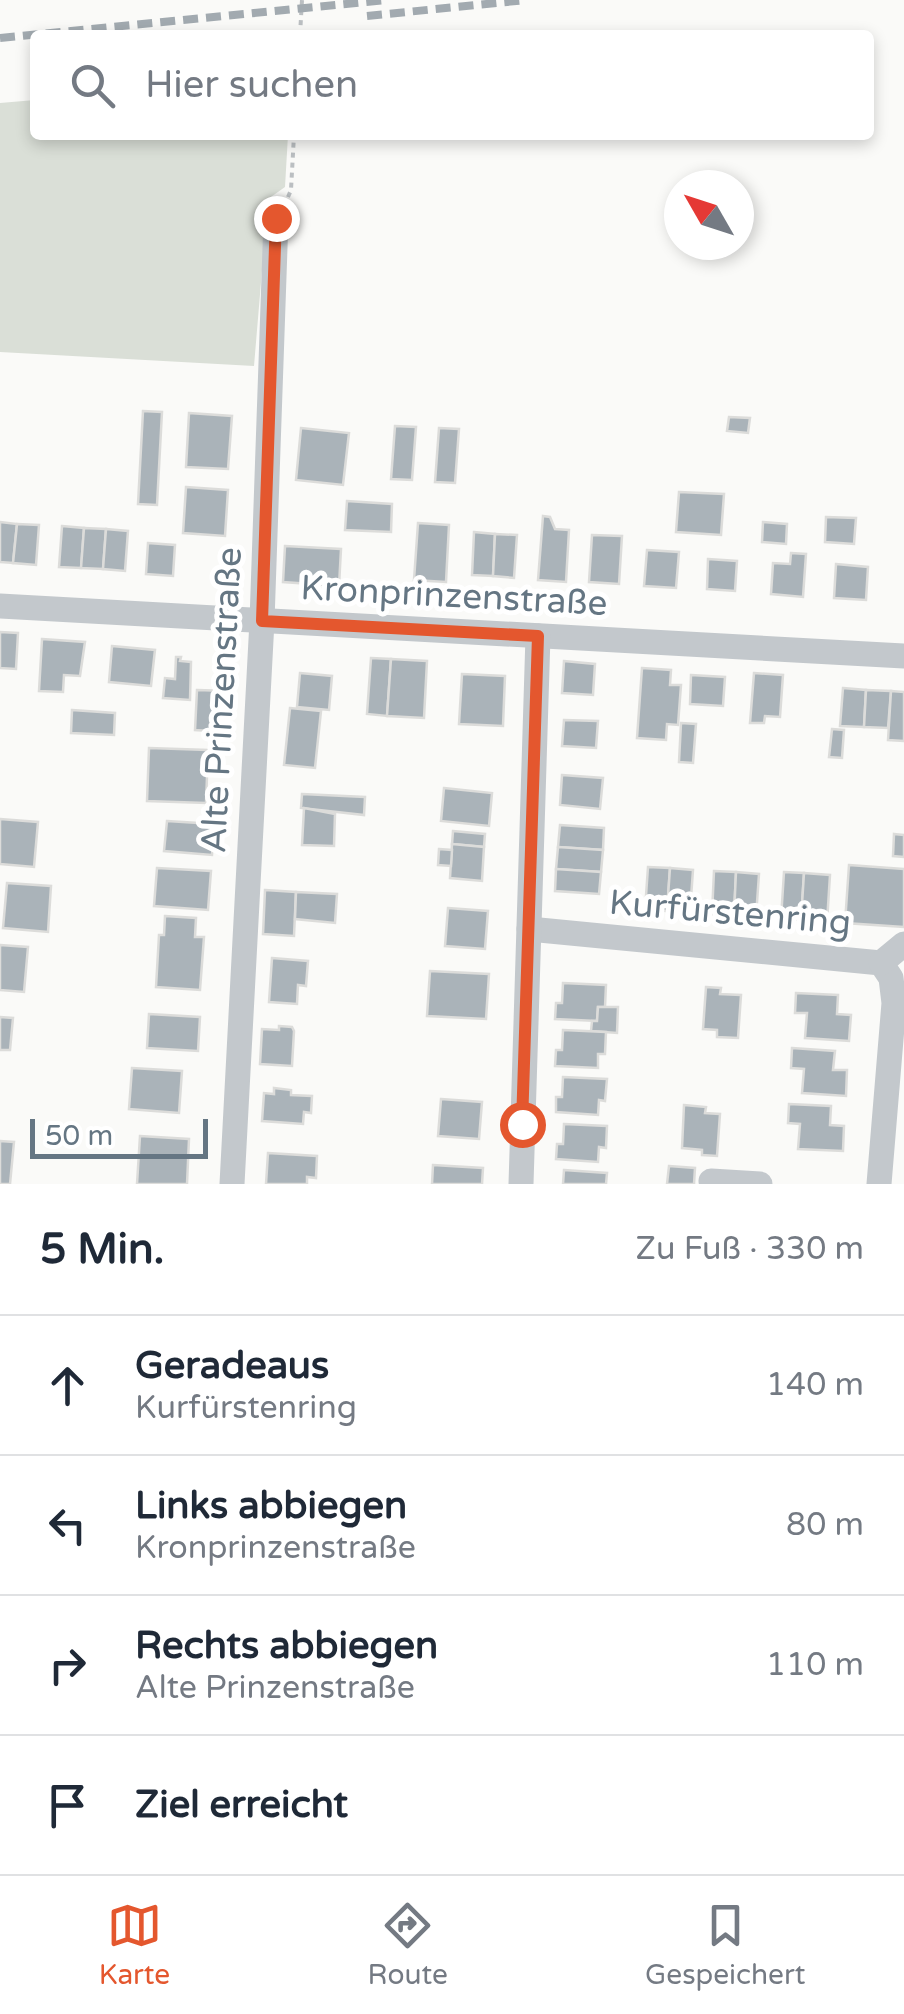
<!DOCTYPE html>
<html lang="de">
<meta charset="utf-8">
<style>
body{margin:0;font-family:"Varela Round",sans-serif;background:#f6f6f7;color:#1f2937}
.compass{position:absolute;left:664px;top:170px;width:90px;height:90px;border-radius:50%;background:#fff;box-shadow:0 5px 15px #0003;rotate:309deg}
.scale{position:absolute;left:30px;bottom:25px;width:178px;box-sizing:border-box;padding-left:10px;border:5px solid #657683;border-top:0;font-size:28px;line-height:35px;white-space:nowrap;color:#657683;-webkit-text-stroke:8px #fff;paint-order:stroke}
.stop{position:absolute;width:30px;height:30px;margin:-22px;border:8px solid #e4572e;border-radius:50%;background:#fff}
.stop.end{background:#e4572e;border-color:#fff;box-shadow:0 2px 10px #0008}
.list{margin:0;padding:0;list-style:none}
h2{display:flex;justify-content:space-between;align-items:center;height:130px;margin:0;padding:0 40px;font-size:42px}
h2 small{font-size:32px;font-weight:400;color:#747a83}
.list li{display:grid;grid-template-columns:65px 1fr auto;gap:30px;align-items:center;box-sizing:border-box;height:140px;padding:0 40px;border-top:2px solid #e0e1e3}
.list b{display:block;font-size:38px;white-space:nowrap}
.list p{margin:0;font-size:32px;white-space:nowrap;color:#747a83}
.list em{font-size:32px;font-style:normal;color:#747a83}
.icon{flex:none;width:55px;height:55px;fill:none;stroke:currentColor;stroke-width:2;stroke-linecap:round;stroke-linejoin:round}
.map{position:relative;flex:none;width:904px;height:1184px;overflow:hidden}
.search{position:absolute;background:#fff;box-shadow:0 5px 15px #0003;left:30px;right:30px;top:30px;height:110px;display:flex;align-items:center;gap:25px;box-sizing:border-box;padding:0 35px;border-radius:10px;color:#747a83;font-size:38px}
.sheet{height:690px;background:#fff}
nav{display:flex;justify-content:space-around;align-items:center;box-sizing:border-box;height:140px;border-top:2px solid #e0e1e3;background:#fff;font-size:28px;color:#747a83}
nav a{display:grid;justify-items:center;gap:5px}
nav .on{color:#e4572e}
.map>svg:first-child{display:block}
.green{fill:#dadfd7}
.building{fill:#aab3b9;stroke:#dcdcda;stroke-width:2.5}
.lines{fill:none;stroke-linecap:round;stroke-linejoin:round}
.path{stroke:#bbbfc2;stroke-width:4;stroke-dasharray:5 5;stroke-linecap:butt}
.minor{stroke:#c3c8cc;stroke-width:25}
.rail{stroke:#a2aab0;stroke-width:8;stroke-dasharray:15 8;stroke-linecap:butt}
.route{stroke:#e4572e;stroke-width:12}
.labels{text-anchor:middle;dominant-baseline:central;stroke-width:10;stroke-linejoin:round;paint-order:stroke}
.street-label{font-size:35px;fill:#657683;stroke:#fff}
</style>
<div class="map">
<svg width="904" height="1184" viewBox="0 0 904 1184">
<rect width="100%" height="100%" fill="#fafaf8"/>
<path class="green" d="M35,100V135H288L285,187L268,199L254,366L0,352V103Z"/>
<g class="building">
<path d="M143,411L162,412L157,505L138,504Z"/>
<path d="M189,413L232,416L228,469L186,467Z"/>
<path d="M729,417L750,418L748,433L727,431Z"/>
<path d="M395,426L416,427L412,480L391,479Z"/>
<path d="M301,428L349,433L343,485L296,480Z"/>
<path d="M439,428L459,429L455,483L435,482Z"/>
<path d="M186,487L228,490L225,536L183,533Z"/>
<path d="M679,492L724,494L721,535L676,532Z"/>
<path d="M347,501L392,504L391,532L345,530Z"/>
<path d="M543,516L550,517L555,529L569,530L566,582L538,580Z"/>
<path d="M826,517L856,518L854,544L825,542Z"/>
<path d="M0,522L17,524L13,563L0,562Z"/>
<path d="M763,522L787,524L786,544L762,542Z"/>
<path d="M418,523L449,525L446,582L414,580Z"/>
<path d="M17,524L39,525L36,565L13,563Z"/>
<path d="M62,526L84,528L81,568L59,567Z"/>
<path d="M84,528L106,529L103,569L81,568Z"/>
<path d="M106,529L128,531L125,571L103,569Z"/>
<path d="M474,532L495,534L493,576L472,575Z"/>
<path d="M495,534L517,535L514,578L493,576Z"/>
<path d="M592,535L622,536L619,584L589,582Z"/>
<path d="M148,543L175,545L173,576L146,574Z"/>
<path d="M285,546L341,549L339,586L283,582Z"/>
<path d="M647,550L679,552L676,588L644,586Z"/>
<path d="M791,553L806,554L803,597L771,594L773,563L790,564Z"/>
<path d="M708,559L737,561L735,591L707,589Z"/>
<path d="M836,564L868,567L866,600L834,598Z"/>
<path d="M0,632L18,633L16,669L0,668Z"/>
<path d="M42,639L85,642L80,676L64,675L63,692L39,691Z"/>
<path d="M112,646L155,650L151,686L109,682Z"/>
<path d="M176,657H181L180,661L191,662L190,700L163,698L165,678L175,679Z"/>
<path d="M371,658L391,659L387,716L367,714Z"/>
<path d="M391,659L427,661L424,718L387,716Z"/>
<path d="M564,661L595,664L593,695L562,693Z"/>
<path d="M642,668L671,670L670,685H681L678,725L667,724L666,740L637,738Z"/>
<path d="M300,673L332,676L329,710L297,707Z"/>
<path d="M754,673L783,675L780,717L765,716L764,723H750Z"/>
<path d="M462,674L505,676L503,726L459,724Z"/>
<path d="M691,675L725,677L723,706L690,704Z"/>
<path d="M843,688L866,690L864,727L840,726Z"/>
<path d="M197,690L228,691L226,732L195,730Z"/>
<path d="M866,690L891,691L888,728L864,727Z"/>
<path d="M891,691L904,692V741L888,740Z"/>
<path d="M290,708L321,711L315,768L284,765Z"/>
<path d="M72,710L115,713L114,735L71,733Z"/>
<path d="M564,720L598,721L596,748L562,746Z"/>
<path d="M681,723L696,724L693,763L679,762Z"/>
<path d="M832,729L844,730L842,758L829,757Z"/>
<path d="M149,748L208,750L206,803L147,801Z"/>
<path d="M562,775L603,778L600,809L560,805Z"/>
<path d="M444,788L492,793L489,826L441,821Z"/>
<path d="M302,794L365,797L364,815L301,808Z"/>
<path d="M304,808L335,814L334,846L302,845Z"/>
<path d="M0,819L38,822L34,867L0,864Z"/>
<path d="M167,821L214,824L212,855L164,851Z"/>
<path d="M560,825L604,828L603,850L558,847Z"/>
<path d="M453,831L485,834L484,847L452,844Z"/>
<path d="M894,834L904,835V857L893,856Z"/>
<path d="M452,844L484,847L482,881L450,878Z"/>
<path d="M558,847L603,850L601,872L556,869Z"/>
<path d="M439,849L452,850L451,866L438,865Z"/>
<path d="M849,865L904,869V927L845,923Z"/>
<path d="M648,867L670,868L667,911L645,910Z"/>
<path d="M157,868L211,871L208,910L154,906Z"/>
<path d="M670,868L693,870L690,912L667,911Z"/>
<path d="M556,869L601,872L599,894L555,891Z"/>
<path d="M714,871L736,872L734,915L712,914Z"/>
<path d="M736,872L759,874L756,917L734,915Z"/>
<path d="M784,872L804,873L801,920L781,919Z"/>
<path d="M804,873L830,875L827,922L801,920Z"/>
<path d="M7,883L51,886L48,932L3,928Z"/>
<path d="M265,890L296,892L294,936L263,934Z"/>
<path d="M296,892L337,894L335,923L295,919Z"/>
<path d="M448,908L488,911L485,949L445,946Z"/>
<path d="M165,916L196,918L195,937H204L200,990L156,987L159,935H164Z"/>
<path d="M0,945L28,947L24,992L0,990Z"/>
<path d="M272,958L308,961L306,986L298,985L297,1004L269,1002Z"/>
<path d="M430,971L489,974L486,1019L427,1016Z"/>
<path d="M563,983L606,985L605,1007H598L597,1021L555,1019L556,1003H562Z"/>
<path d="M706,987L721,988L720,994L741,995L738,1038L717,1037V1030L703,1029Z"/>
<path d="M796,993L838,995L837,1014L851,1015L849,1041L805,1038L807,1013H795Z"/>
<path d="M598,1007H618L617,1033L591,1031L592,1021H597Z"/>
<path d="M149,1014L200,1017L198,1051L147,1048Z"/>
<path d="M0,1017L13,1018L10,1050H0Z"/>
<path d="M279,1026L292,1027L294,1031L292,1066L260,1064L262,1029L279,1030Z"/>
<path d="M563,1030L606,1032L605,1054H598V1068L555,1066L556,1050H562Z"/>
<path d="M792,1048L835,1051L833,1070H847L846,1096L802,1093L804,1069L791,1068Z"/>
<path d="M132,1068L182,1071L179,1113L129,1109Z"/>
<path d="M563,1077L607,1079L605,1101L599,1100L598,1115L556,1112V1097H562Z"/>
<path d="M274,1088L291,1090V1095L312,1096L311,1113L304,1112L303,1124L262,1121L264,1093L274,1094Z"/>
<path d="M441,1099L482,1102L479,1139L438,1136Z"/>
<path d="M789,1104L831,1106L830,1125L844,1126L843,1151L798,1149L800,1124L788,1123Z"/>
<path d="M684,1105L706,1107L705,1113L720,1114L717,1156L702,1155V1150L682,1148Z"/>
<path d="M564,1124L607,1126L606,1148L599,1147L598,1162L556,1159L557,1144H563Z"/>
<path d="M140,1136L189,1139L187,1184H137Z"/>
<path d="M0,1141L14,1142L10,1184H0Z"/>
<path d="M268,1153L317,1156L316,1178L307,1177V1184H266Z"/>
<path d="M433,1165L483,1168L482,1184H432Z"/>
<path d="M669,1166L695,1168L694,1184H667Z"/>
<path d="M564,1170L607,1173L606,1184H563Z"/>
</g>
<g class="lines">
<g class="path">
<path d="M300,35L302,0"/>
<path d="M288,197L291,190L294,135"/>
</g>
<g class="minor">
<path d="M0,606L904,656"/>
<path d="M529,929L881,963L891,978L894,1003L879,1184"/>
<path d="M881,963L904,944"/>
<path d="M711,1181L760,1184"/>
<path d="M232,1184L262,621L276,219"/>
<path d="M521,1184L538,636"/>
</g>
<g class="rail">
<path d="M367,16L526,0"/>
<path d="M0,38L387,0"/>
</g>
</g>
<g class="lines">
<path class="route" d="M276,218L262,621L538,636L522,1124"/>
</g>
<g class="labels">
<g class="street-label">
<text transform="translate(454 596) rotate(3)">Kronprinzenstraße</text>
<text transform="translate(222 700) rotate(-87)">Alte Prinzenstraße</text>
<text transform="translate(730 913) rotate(5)">Kurfürstenring</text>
</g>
</g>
</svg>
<svg class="compass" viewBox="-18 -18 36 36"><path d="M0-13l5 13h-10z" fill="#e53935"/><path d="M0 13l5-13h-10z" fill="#747a83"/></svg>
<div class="scale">50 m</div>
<div class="stop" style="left:522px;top:1124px"></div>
<div class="stop end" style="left:276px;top:218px"></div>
<div class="search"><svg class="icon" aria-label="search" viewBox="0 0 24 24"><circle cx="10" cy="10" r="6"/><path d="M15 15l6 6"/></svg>Hier suchen</div>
</div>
<section class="sheet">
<h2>5 Min.<small>Zu Fuß · 330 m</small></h2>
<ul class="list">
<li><svg class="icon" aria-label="ahead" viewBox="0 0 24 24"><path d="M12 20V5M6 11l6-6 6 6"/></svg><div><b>Geradeaus</b><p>Kurfürstenring</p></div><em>140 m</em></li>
<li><svg class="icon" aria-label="left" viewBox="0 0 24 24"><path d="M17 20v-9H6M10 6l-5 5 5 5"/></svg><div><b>Links abbiegen</b><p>Kronprinzenstraße</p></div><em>80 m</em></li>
<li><svg class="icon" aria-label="right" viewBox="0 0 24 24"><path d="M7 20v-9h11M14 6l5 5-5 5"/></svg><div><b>Rechts abbiegen</b><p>Alte Prinzenstraße</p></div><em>110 m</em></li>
<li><svg class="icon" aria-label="arrive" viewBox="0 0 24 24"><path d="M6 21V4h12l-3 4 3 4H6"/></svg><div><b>Ziel erreicht</b></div></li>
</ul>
</section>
<nav>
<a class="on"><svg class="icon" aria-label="map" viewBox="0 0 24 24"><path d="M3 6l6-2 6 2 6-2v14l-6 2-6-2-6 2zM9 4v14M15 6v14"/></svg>Karte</a>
<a><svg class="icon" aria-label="directions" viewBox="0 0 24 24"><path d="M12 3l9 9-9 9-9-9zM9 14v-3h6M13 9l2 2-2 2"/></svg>Route</a>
<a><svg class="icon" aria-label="saved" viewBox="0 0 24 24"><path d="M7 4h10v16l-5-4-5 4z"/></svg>Gespeichert</a>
</nav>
